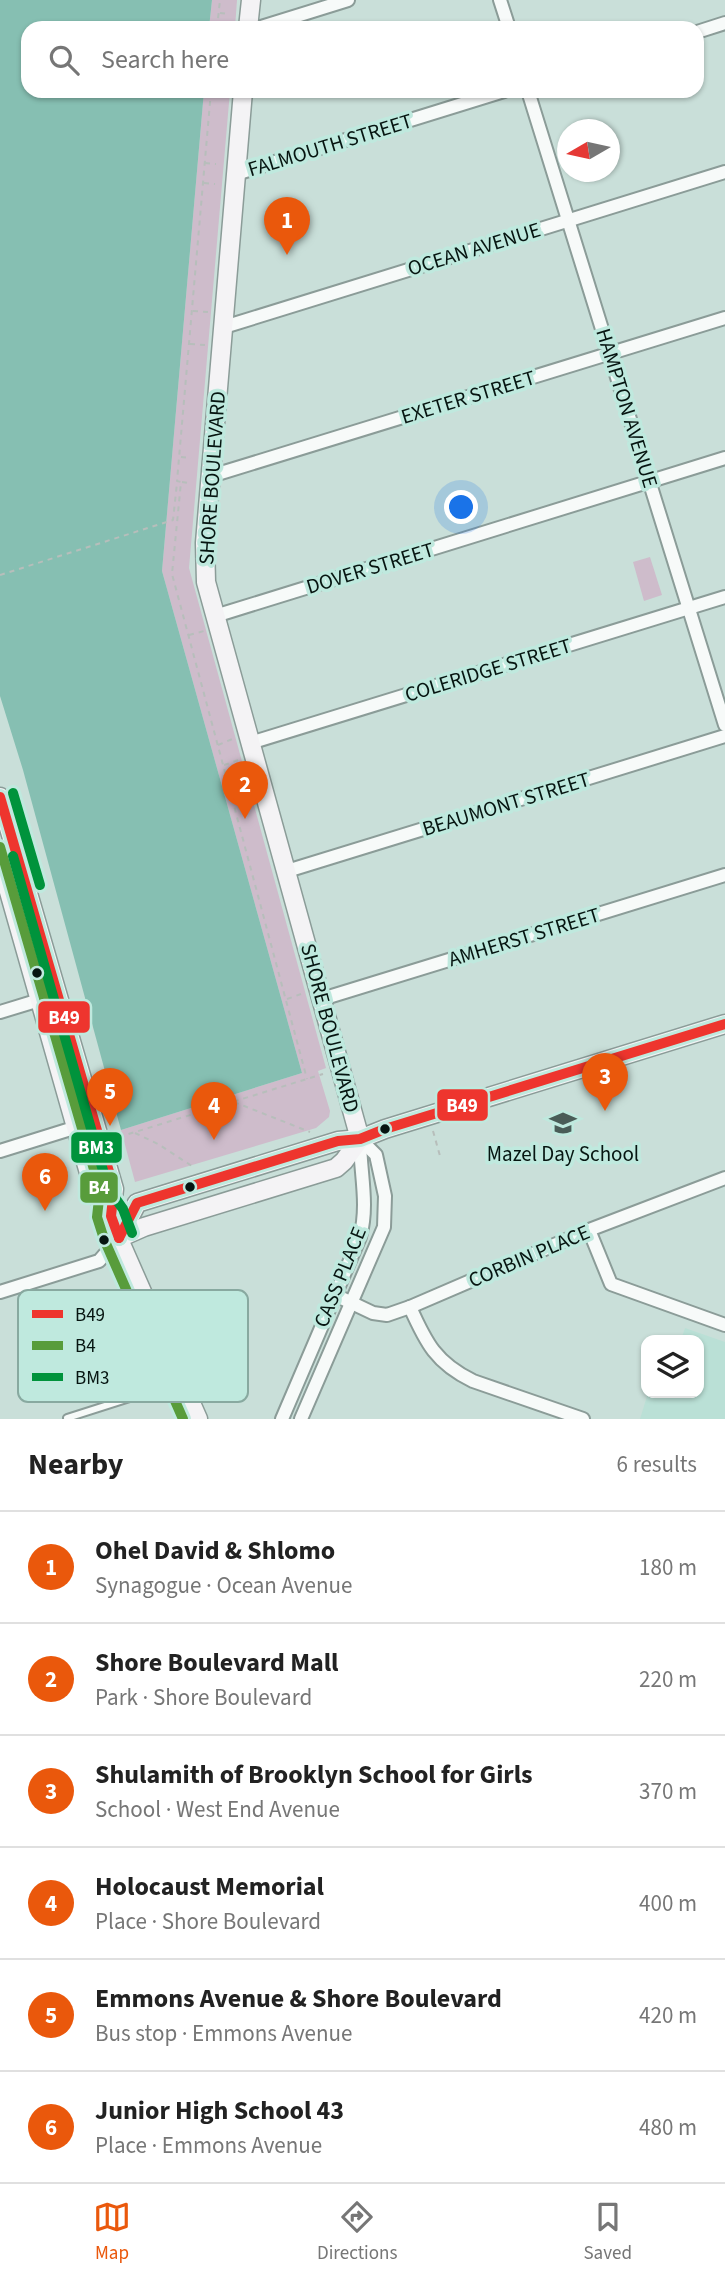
<!DOCTYPE html>
<meta charset="utf-8">
<style>
body{margin:0;font-family:"Source Sans 3",sans-serif;background:#f6f6f6;color:#222}
.controls{position:absolute;right:21px;bottom:21px;display:grid;overflow:hidden;border-radius:14px;box-shadow:0 2px 5px #0004}
.controls button{width:63px;height:63px;display:grid;place-items:center;padding:0;border:0;border-bottom:2px solid #e0e0e0;background:#fff;color:#222;font:35px sans-serif}
.compass{position:absolute;left:557px;top:119px;width:63px;height:63px;border-radius:50%;background:#fff;box-shadow:0 2px 5px #0004;rotate:261deg}
.you{position:absolute;left:462px;top:508px;width:24px;height:24px;margin:-18px;border:5px solid #fff;border-radius:50%;background:#1a73e8;box-shadow:0 0 0 10px #1a73e833}
.badge{display:grid;place-items:center;width:46px;height:46px;border-radius:50%;background:#ea580c;color:#fff;font-size:23px;font-weight:700}
.pin{position:absolute;translate:-50% -58px;filter:drop-shadow(0 2px 4px #0008)}
.pin::after{content:'';position:absolute;top:37px;width:24px;height:21px;background:inherit;clip-path:polygon(0 0,100% 0,50% 100%)}
.list{margin:0;padding:0;list-style:none}
h2{display:flex;justify-content:space-between;align-items:center;height:91px;margin:0;padding:0 28px;font-size:30px}
h2 small{font-size:23px;font-weight:400;color:#767676}
.list li{display:grid;grid-template-columns:46px 1fr auto;gap:21px;align-items:center;box-sizing:border-box;height:112px;padding:0 28px;border-top:2px solid #e0e0e0}
.list b{display:block;font-size:26px;white-space:nowrap}
.list p{margin:0;font-size:23px;white-space:nowrap;color:#767676}
.list em{font-size:23px;font-style:normal;color:#767676}
.icon{flex:none;width:38px;height:38px;fill:none;stroke:currentColor;stroke-width:2;stroke-linecap:round;stroke-linejoin:round}
.map{position:relative;flex:none;width:725px;height:1419px;overflow:hidden}
.search{position:absolute;background:#fff;box-shadow:0 2px 5px #0004;left:21px;right:21px;top:21px;height:77px;display:flex;align-items:center;gap:18px;box-sizing:border-box;padding:0 24px;border-radius:21px;color:#767676;font-size:26px}
.sheet{height:763px;background:#fff}
nav{display:flex;justify-content:space-around;align-items:center;box-sizing:border-box;height:98px;border-top:2px solid #e0e0e0;background:#fff;font-size:19px;color:#767676}
nav a{display:grid;justify-items:center;gap:4px}
nav .on{color:#ea580c}
.map>svg:first-child{display:block}
.built{fill:#bae0d6}
.green{fill:#cebccb}
.water{fill:#86bfb2}
.lines{fill:none;stroke-linecap:round;stroke-linejoin:round}
.lane-casing{stroke:#8b9c98;stroke-width:10}
.street-casing{stroke:#8b9c98;stroke-width:16}
.secondary-casing{stroke:#8b9c98;stroke-width:21}
.path{stroke:#b7bebb;stroke-width:2;stroke-dasharray:5 5;stroke-linecap:butt}
.lane{stroke:#f7faf9;stroke-width:6}
.street{stroke:#f7faf9;stroke-width:12}
.secondary{stroke:#f4f3f5;stroke-width:18}
.bus-1-casing{stroke:#bfe9de;stroke-width:16}
.bus-2-casing{stroke:#bfe9de;stroke-width:16}
.bus-3-casing{stroke:#bfe9de;stroke-width:16}
.bus-1{stroke:#ee352e;stroke-width:10}
.bus-2{stroke:#589c3b;stroke-width:10}
.bus-3{stroke:#00933c;stroke-width:10}
.bus-dot{fill:#061511;stroke:#bfe9de;stroke-width:2.5}
.labels{text-anchor:middle;dominant-baseline:central;stroke-width:7;stroke-linejoin:round;paint-order:stroke}
.street-label{font-size:21px;fill:#061511;stroke:#bfe9de}
.poi-label{font-size:21px;fill:#061511;stroke:#bfe9de}
.key{fill:#bfe9de;stroke:#88a9a0;stroke-width:2}
.key-label{font-size:19px;fill:#061511}
.line-badge{stroke:#bfe9de;stroke-width:2.5}
.badge-label{font-size:19px;text-anchor:middle;font-weight:bold;fill:#fff}
</style>
<div class="map">
<svg width="725" height="1419" viewBox="0 0 725 1419">
<rect width="100%" height="100%" fill="#c9dfd9"/>
<path class="built" d="M685,1328L725,1342V1419H640L648,1393H699V1340H681Z"/>
<g class="green">
<path d="M212,0H237L235,28H209Z"/>
<path d="M204,91H230L189,568L326,1068L318,1071L330,1111L329,1117L316,1128L135,1182L121,1130L302,1073L162,571Z"/>
<path d="M650,557L662,595L644,601L633,562Z"/>
</g>
<path class="water" d="M0,0H212L209,28H28V91H204L162,571L302,1073L121,1130L23,770L0,696Z"/>
<g class="lines">
<g class="lane-casing">
<path id="lane" d="M67,1418L180,1382"/>
</g>
<g class="street-casing">
<g id="street">
<path d="M500,0L509,28"/>
<path d="M258,28L348,0"/>
<path d="M697,32L725,23"/>
<path d="M528,91L725,725"/>
<path d="M236,174L504,91"/>
<path d="M224,327L725,172"/>
<path d="M211,476L725,318"/>
<path d="M215,616L725,458"/>
<path d="M250,743L725,597"/>
<path d="M287,871L725,736"/>
<path d="M322,999L725,875"/>
<path d="M0,1012L46,998"/>
<path d="M0,1151L77,1127"/>
<path d="M589,1230L611,1284L725,1325"/>
<path d="M0,1292L99,1261L119,1238"/>
<path d="M333,1294L373,1313L387,1315L410,1307L589,1230L725,1178"/>
<path d="M410,1307C426,1343 436,1363 473,1381L583,1419"/>
<path d="M282,1419L360,1237C369,1204 360,1173 360,1139"/>
<path d="M301,1419L384,1227L385,1196L376,1155L360,1139"/>
</g>
</g>
<g class="secondary-casing">
<g id="secondary">
<path d="M248,28L251,0"/>
<path d="M0,797L114,1189L111,1216L117,1235L198,1419"/>
<path d="M0,860L95,1194L111,1216"/>
<path d="M119,1238L144,1227L336,1168L344,1161L360,1139L206,582L205,543L243,91"/>
<path d="M119,1238L137,1203L338,1141L360,1139L385,1129L725,1024"/>
</g>
</g>
<g class="path">
<path d="M220,13L229,14"/>
<path d="M217,28L220,0"/>
<path d="M211,91L177,481L181,482L172,574L307,1079"/>
<path d="M205,163L216,164"/>
<path d="M204,183L215,184"/>
<path d="M193,311L208,312"/>
<path d="M190,344L205,345"/>
<path d="M181,457L191,458"/>
<path d="M182,482L189,483"/>
<path d="M0,575L173,520L177,483"/>
<path d="M189,635L204,631"/>
<path d="M218,745L235,738"/>
<path d="M224,765L238,760"/>
<path d="M287,999L301,994"/>
<path d="M234,1102L310,1132"/>
<path d="M433,1131L440,1156"/>
<path d="M135,1133L158,1144L195,1168"/>
<path d="M119,1137L323,1074"/>
</g>
<use href="#lane" class="lane"/>
<use href="#street" class="street"/>
<use href="#secondary" class="secondary"/>
<g class="bus-1-casing">
<g id="bus-1">
<path d="M0,797L114,1189L111,1216L119,1238"/>
<path d="M119,1238L137,1203L338,1141L360,1139L385,1129L725,1024"/>
</g>
</g>
<g class="bus-2-casing">
<path id="bus-2" d="M0,847L100,1190L97,1217L104,1239L183,1419"/>
</g>
<g class="bus-3-casing">
<g id="bus-3">
<path d="M13,793L40,885"/>
<path d="M13,856L108,1188L123,1209L132,1233"/>
</g>
</g>
<use href="#bus-1" class="bus-1"/>
<use href="#bus-2" class="bus-2"/>
<use href="#bus-3" class="bus-3"/>
</g>
<defs>
<g id="school-bare" transform="scale(2.1)"><path d="M0-5L7-2L0 1L-7-2ZM-4 1L0 2.5L4 1V4Q0 6-4 4Z" fill="#4a5c57" stroke="#bfe9de" stroke-width="2.5" paint-order="stroke"/></g>
</defs>
<g fill-rule="evenodd">
<use href="#school-bare" x="563" y="1123"/>
</g>
<g class="bus-dot">
<circle cx="37" cy="973" r="6"/>
<circle cx="385" cy="1129" r="6"/>
<circle cx="190" cy="1187" r="6"/>
<circle cx="104" cy="1240" r="6"/>
</g>
<g class="labels">
<g class="street-label">
<text transform="translate(330 145) rotate(-17)">FALMOUTH STREET</text>
<text transform="translate(474 249) rotate(-17)">OCEAN AVENUE</text>
<text transform="translate(468 397) rotate(-17)">EXETER STREET</text>
<text transform="translate(627 408) rotate(73)">HAMPTON AVENUE</text>
<text transform="translate(212 478) rotate(-86)">SHORE BOULEVARD</text>
<text transform="translate(370 568) rotate(-17)">DOVER STREET</text>
<text transform="translate(488 670) rotate(-17)">COLERIDGE STREET</text>
<text transform="translate(506 804) rotate(-17)">BEAUMONT STREET</text>
<text transform="translate(524 937) rotate(-17)">AMHERST STREET</text>
<text transform="translate(330 1028) rotate(75)">SHORE BOULEVARD</text>
<text transform="translate(529 1256) rotate(-23)">CORBIN PLACE</text>
<text transform="translate(340 1277) rotate(-68)">CASS PLACE</text>
</g>
<g class="poi-label">
<text x="563" y="1154">Mazel Day School</text>
</g>
</g>
<rect x="18" y="1290" width="230" height="112" rx="10" class="key"/>
<rect x="32" y="1310" width="31" height="8" fill="#ee352e"/>
<rect x="32" y="1341" width="31" height="9" fill="#589c3b"/>
<rect x="32" y="1373" width="31" height="8" fill="#00933c"/>
<g class="key-label">
<text x="75" y="1321">B49</text>
<text x="75" y="1352">B4</text>
<text x="75" y="1384">BM3</text>
</g>
<g class="line-badge">
<rect x="37" y="1000" width="54" height="34" rx="7" fill="#ee352e"/>
<rect x="436" y="1088" width="53" height="34" rx="7" fill="#ee352e"/>
<rect x="70" y="1131" width="53" height="33" rx="7" fill="#00933c"/>
<rect x="79" y="1171" width="40" height="33" rx="7" fill="#589c3b"/>
</g>
<g class="badge-label">
<text x="64" y="1024">B49</text>
<text x="462" y="1112">B49</text>
<text x="96" y="1154">BM3</text>
<text x="99" y="1194">B4</text>
</g>
</svg>
<div class="controls">
<button><svg class="icon" aria-label="layers" viewBox="0 0 24 24"><path d="M12 4l9 5-9 5-9-5zM3 14l9 5 9-5"/></svg></button>
</div>
<svg class="compass" viewBox="-18 -18 36 36"><path d="M0-13l5 13h-10z" fill="#e53935"/><path d="M0 13l5-13h-10z" fill="#767676"/></svg>
<div class="you"></div>
<div class="pin badge" style="left:287px;top:255px">1</div>
<div class="pin badge" style="left:245px;top:819px">2</div>
<div class="pin badge" style="left:605px;top:1111px">3</div>
<div class="pin badge" style="left:214px;top:1140px">4</div>
<div class="pin badge" style="left:110px;top:1126px">5</div>
<div class="pin badge" style="left:45px;top:1211px">6</div>
<div class="search"><svg class="icon" aria-label="search" viewBox="0 0 24 24"><circle cx="10" cy="10" r="6"/><path d="M15 15l6 6"/></svg>Search here</div>
</div>
<section class="sheet">
<h2>Nearby<small>6 results</small></h2>
<ul class="list">
<li><span class="badge">1</span><div><b>Ohel David &amp; Shlomo</b><p>Synagogue · Ocean Avenue</p></div><em>180 m</em></li>
<li><span class="badge">2</span><div><b>Shore Boulevard Mall</b><p>Park · Shore Boulevard</p></div><em>220 m</em></li>
<li><span class="badge">3</span><div><b>Shulamith of Brooklyn School for Girls</b><p>School · West End Avenue</p></div><em>370 m</em></li>
<li><span class="badge">4</span><div><b>Holocaust Memorial</b><p>Place · Shore Boulevard</p></div><em>400 m</em></li>
<li><span class="badge">5</span><div><b>Emmons Avenue &amp; Shore Boulevard</b><p>Bus stop · Emmons Avenue</p></div><em>420 m</em></li>
<li><span class="badge">6</span><div><b>Junior High School 43</b><p>Place · Emmons Avenue</p></div><em>480 m</em></li>
</ul>
</section>
<nav>
<a class="on"><svg class="icon" aria-label="map" viewBox="0 0 24 24"><path d="M3 6l6-2 6 2 6-2v14l-6 2-6-2-6 2zM9 4v14M15 6v14"/></svg>Map</a>
<a><svg class="icon" aria-label="directions" viewBox="0 0 24 24"><path d="M12 3l9 9-9 9-9-9zM9 14v-3h6M13 9l2 2-2 2"/></svg>Directions</a>
<a><svg class="icon" aria-label="saved" viewBox="0 0 24 24"><path d="M7 4h10v16l-5-4-5 4z"/></svg>Saved</a>
</nav>
